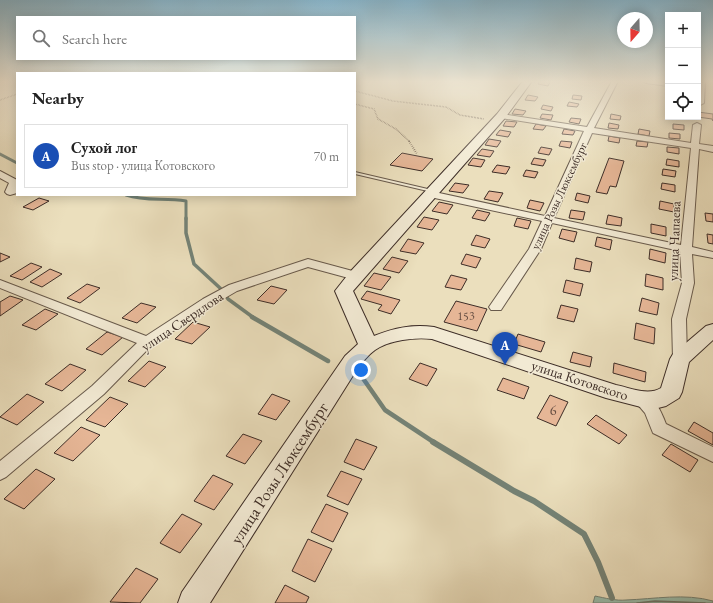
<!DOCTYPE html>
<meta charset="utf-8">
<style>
body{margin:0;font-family:"EB Garamond",serif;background:#f6f6f6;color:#222}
.controls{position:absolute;right:12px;top:12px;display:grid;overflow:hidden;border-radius:0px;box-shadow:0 2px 10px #0003}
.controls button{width:36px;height:36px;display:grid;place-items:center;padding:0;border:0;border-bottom:1px solid #e0e0e0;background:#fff;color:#222;font:20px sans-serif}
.compass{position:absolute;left:617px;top:12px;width:36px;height:36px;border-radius:50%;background:#fff;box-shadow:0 2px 10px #0003;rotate:200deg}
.you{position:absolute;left:361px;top:370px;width:14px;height:14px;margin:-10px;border:3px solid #fff;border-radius:50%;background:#1a73e8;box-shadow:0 0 0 6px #1a73e833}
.badge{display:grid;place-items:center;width:26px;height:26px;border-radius:50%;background:#0b8043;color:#fff;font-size:13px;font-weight:700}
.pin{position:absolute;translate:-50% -33px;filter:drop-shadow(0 1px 2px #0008)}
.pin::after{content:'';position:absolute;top:21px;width:14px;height:12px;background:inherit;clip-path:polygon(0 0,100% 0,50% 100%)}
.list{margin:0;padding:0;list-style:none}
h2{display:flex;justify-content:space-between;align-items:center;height:52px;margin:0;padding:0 16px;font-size:17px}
h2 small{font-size:13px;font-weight:400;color:#767676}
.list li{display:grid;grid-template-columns:26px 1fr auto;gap:12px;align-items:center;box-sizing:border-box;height:64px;margin:0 8px 8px;padding:0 8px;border:1px solid #e0e0e0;border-radius:0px}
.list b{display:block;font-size:15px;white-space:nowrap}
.list p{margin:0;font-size:13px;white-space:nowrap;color:#767676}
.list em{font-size:13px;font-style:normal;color:#767676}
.icon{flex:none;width:22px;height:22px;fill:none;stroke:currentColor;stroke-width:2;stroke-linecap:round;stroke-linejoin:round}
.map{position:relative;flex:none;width:713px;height:603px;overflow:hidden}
.search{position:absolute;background:#fff;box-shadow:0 2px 10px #0003;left:16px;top:16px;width:340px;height:44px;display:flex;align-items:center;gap:10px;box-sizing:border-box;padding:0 14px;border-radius:0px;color:#767676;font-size:15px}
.panel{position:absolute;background:#fff;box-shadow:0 2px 10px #0003;left:16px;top:72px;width:340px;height:124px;border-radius:0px}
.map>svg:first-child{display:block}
.water{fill:#99bdad;stroke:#748377}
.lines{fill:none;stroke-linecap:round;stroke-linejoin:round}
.shore{stroke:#6b756a;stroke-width:1.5}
.stream-far3{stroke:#748377;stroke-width:3}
.stream-far2{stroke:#748377;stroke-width:3.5}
.stream-far1{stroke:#748377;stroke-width:4.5}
.stream{stroke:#748377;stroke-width:6}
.building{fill:#e6b696;stroke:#3d2d27}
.lane-casing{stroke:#685a4c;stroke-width:2}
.street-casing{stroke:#685a4c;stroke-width:2}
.secondary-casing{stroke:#3d2d27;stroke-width:2}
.path-far1{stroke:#3d2d27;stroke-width:1.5;stroke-dasharray:0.5 1;stroke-linecap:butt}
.path{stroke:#3d2d27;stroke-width:2;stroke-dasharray:0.5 1.5;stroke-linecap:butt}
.lane{fill:#f2ead4;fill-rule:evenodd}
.street{fill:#f2ead4;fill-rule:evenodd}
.secondary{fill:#f2ead4;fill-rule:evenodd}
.labels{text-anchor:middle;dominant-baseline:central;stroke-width:3;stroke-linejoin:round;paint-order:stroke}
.far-street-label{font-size:12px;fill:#3d2d27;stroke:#f2ead4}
.number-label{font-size:12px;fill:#674f43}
.street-label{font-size:14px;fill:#3d2d27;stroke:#f2ead4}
.near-number-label{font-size:14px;fill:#674f43}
.near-street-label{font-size:17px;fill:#3d2d27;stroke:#f2ead4}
</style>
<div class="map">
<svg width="713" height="603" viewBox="0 0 713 603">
<rect width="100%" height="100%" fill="#ebdfbd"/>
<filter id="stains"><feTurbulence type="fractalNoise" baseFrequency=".005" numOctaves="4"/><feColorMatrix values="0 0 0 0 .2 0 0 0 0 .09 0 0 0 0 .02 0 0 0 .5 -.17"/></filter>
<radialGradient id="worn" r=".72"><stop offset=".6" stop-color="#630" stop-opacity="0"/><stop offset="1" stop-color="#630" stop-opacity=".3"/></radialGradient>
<path class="water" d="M595,596C605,598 616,601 626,600C654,599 685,593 713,601V603H593Z"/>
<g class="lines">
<path class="shore" d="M637,603L655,601L705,603"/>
<g class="stream-far3">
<path d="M0,154L17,163"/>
<path d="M126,195C146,202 165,197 186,201V219"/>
</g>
<path class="stream-far2" d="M186,218V233L194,264L220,288L228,299L254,318"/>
<g class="stream-far1">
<path d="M252,317L328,361"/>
<path d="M362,377L385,410L435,443"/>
</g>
<path class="stream" d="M433,442L514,491L534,501L584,534L598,562L612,598"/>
</g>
<g class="building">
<path d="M540,81H547L550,82L548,86L538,84Z"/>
<path d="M528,95L538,97L535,101L525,100Z"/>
<path d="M573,95L582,96L581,100L572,99Z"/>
<path d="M569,102L579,104L577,107L567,106Z"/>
<path d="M543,105L553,107L551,111L541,109Z"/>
<path d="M515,109L526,111L523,115L512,114Z"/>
<path d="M698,112L713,114V121L712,119L698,117Z"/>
<path d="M542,114L553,115L551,120L540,118Z"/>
<path d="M611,114L621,116L620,120L610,119Z"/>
<path d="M571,118L581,119L579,124L569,122Z"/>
<path d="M506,121L517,122L514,127L503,126Z"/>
<path d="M609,123L619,125L618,129L608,128Z"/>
<path d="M536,124L546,126L543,130L533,129Z"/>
<path d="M673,124L684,125V130L673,129Z"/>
<path d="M564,129L575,131L573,135L562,134Z"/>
<path d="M639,129L650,131L649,136L638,134Z"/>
<path d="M500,130L511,132L508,137L496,135Z"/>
<path d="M669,133L680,134V139L669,138Z"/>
<path d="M609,136L620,138L619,143L608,141Z"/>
<path d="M489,139L501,141L497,147L485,145Z"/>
<path d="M561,141L572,142L570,148L559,146Z"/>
<path d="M637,141L648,142L647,147L636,146Z"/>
<path d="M541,147L552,149L549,155L538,153Z"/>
<path d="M667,147L679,148V154L667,152Z"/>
<path d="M482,149L494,151L490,157L477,155Z"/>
<path d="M402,153L433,159L422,171L390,165Z"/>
<path d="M473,158L485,160L481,167L468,165Z"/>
<path d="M534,158L546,160L543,166L531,164Z"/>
<path d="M609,158L624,161L616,187L610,186L607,194L596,192Z"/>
<path d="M667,159L679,161V167L666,165Z"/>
<path d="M497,165L510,167L506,174L492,172Z"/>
<path d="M663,169L676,171L675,177L662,175Z"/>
<path d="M526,170L538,172L535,178L523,176Z"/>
<path d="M455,183L469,185L463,193L449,191Z"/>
<path d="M662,183L675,185V192L661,189Z"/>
<path d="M489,191L503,193L498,202L484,199Z"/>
<path d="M577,193L590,196L588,203L575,200Z"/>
<path d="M39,198L49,201L33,210L23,207Z"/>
<path d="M530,200L544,203L540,211L527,208Z"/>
<path d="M660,201L674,204V212L659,209Z"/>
<path d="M439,202L453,205L447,214L432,211Z"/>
<path d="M477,210L490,213L485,221L472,218Z"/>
<path d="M571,210L585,212L583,220L569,218Z"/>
<path d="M705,213L713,214V222L706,221Z"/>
<path d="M608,215L622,218L621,226L606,224Z"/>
<path d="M424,217L439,220L432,230L417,227Z"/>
<path d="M517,218L531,221L528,229L514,226Z"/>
<path d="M651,224L666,227V236L651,233Z"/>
<path d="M562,229L577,232L574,242L559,238Z"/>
<path d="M707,234L713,235V244L708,243Z"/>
<path d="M476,235L490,239L485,248L471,245Z"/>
<path d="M597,237L612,240L610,250L595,246Z"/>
<path d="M408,239L424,243L416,254L400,251Z"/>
<path d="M650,249L666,253L665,263L649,259Z"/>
<path d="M0,253L10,257L0,262Z"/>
<path d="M466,254L481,258L476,268L461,264Z"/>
<path d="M392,257L408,261L399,273L383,269Z"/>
<path d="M576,258L592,262L590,272L574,269Z"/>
<path d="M31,263L42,267L22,280L10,276Z"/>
<path d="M50,269L62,274L42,287L30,282Z"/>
<path d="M374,273L391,277L381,290L364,286Z"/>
<path d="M646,274L663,278V290L645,286Z"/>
<path d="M451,275L467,279L461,290L445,287Z"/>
<path d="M566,280L583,284L580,296L563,292Z"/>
<path d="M87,284L100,288L80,303L67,298Z"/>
<path d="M271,286L287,290L274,304L257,300Z"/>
<path d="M367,291L400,300L391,314L378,310L382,305L361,299Z"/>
<path d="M10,296L23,300L0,316V302Z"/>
<path d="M642,298L659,303L657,315L639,311Z"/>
<path d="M456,301L487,309L477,331L444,322Z"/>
<path d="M141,303L156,307L137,323L122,318Z"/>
<path d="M561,305L578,309L574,322L557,318Z"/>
<path d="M45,309L58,314L36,330L22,325Z"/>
<path d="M193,322L210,327L192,344L175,339Z"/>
<path d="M636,323L655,328L654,344L634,339Z"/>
<path d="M107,332L123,337L102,355L86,349Z"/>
<path d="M518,334L545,342L541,352L514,344Z"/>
<path d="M573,352L592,357L590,367L570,362Z"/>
<path d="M149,361L166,367L145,387L128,381Z"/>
<path d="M420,363L437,369L427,386L409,379Z"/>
<path d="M614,363L646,372L645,382L613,373Z"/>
<path d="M70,364L86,370L62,391L45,384Z"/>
<path d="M503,378L529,387L524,399L497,390Z"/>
<path d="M27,394L44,402L17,425L0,417Z"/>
<path d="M272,394L290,401L276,420L258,414Z"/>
<path d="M550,395L568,402L556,426L537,418Z"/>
<path d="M110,397L128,404L105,427L86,420Z"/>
<path d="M596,415L627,435L619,444L587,424Z"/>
<path d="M694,422L713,433V445L688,431Z"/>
<path d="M81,427L100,435L73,461L54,453Z"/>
<path d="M243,434L262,441L245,464L226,456Z"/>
<path d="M356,439L377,447L364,470L344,462Z"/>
<path d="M671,444L698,460L690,472L662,455Z"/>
<path d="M36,469L55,479L24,509L4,499Z"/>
<path d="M341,471L362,479L348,505L327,496Z"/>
<path d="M213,475L233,484L214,510L194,501Z"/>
<path d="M326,504L348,513L333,542L311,532Z"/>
<path d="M182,514L202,524L180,553L160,543Z"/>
<path d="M308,539L332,549L315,582L292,571Z"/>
<path d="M136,568L158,579L140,603L110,602Z"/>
<path d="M285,585L309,597L306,603H275Z"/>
</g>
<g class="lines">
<g class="lane-casing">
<path id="lane" d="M355,172L432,190L434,191L432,192L355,174Z"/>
</g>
<g class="street-casing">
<g id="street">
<path d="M612,81H618L594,128L691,143L693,125L697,123L701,125L699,144L713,146V152L699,149L692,247L713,252V258L692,254L694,283L686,319L687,359L685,363L680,364L675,363L673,359L672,319L682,283L680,251L552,223L541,249L501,310H491L489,307L529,249L542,221L430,197L425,194L430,191L545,216L584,131L501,118L497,116L501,114L587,127ZM592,133L691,148L681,245L554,218Z"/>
<path d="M643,81L668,82V86L646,83Z"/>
<path d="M699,81H705L704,103L700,105H698Z"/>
<path d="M0,171L17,180V193L10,195L7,194L5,192L9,183L0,178Z"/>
<path d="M308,259L360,273L362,276L360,279L356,280L308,267L237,291L213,305L152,345L104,394L6,477L0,480V461L92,386L137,343L0,288V280L146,336L203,299L229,285Z"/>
<path d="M641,393C655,397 661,411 666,424L713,447V462L653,433L645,413L633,399L635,395Z"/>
</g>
</g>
<g class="secondary-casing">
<path id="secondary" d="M523,81H532L505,118L353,291L374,336C394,328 412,324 434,327L616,385C631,388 648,396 661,388L670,359L673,354L706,326L713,324V340L689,362L682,392L679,398L666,406L658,408L641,407L606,398L432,339C415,337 389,340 375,350C369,354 364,361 359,366L210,603H178L182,592L345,356L358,344L335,291L350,272L497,114Z"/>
</g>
<g class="path-far1">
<path d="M355,91L393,101L446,107L460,115L484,119"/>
<path d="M0,100L17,94"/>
<path d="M355,104L374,109L378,119L396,129L410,142"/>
</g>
<path class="path" d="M409,141L417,154"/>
<use href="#lane" class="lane"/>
<use href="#street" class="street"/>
<use href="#secondary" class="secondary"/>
</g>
<linearGradient id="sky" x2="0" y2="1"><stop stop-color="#88b8d0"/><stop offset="0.49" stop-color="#f6f1e1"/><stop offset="1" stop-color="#f6f1e1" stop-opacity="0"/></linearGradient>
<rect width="713" height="166" fill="url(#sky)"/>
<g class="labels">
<g class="far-street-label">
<text transform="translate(559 196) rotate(-65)">улица Розы Люксембург</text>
</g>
<g class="number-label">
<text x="466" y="316">153</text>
</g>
<g class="street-label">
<text transform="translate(674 241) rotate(-88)">улица Чапаева</text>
<text transform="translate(182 321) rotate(-34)">улица Свердлова</text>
<text transform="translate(580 380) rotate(18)">улица Котовского</text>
</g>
<g class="near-number-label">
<text x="553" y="410">6</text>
</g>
<g class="near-street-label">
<text transform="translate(279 473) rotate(-57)">улица Розы Люксембург</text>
</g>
</g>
<rect width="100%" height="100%" filter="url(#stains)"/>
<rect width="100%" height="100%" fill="url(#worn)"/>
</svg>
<div class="controls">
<button>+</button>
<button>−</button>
<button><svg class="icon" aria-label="locate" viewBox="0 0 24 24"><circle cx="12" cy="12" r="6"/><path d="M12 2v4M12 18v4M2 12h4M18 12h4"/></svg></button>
</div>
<svg class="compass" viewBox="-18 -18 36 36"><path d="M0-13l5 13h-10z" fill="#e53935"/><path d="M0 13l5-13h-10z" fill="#767676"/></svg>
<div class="you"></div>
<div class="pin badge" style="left:505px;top:365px;background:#1a4fb4">A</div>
<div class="search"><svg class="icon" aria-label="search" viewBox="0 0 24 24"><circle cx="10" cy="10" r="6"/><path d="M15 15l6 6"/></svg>Search here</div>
<section class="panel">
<h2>Nearby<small></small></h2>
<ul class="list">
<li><span class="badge" style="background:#1a4fb4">A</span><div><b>Сухой лог</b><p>Bus stop · улица Котовского</p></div><em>70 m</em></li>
</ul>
</section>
</div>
